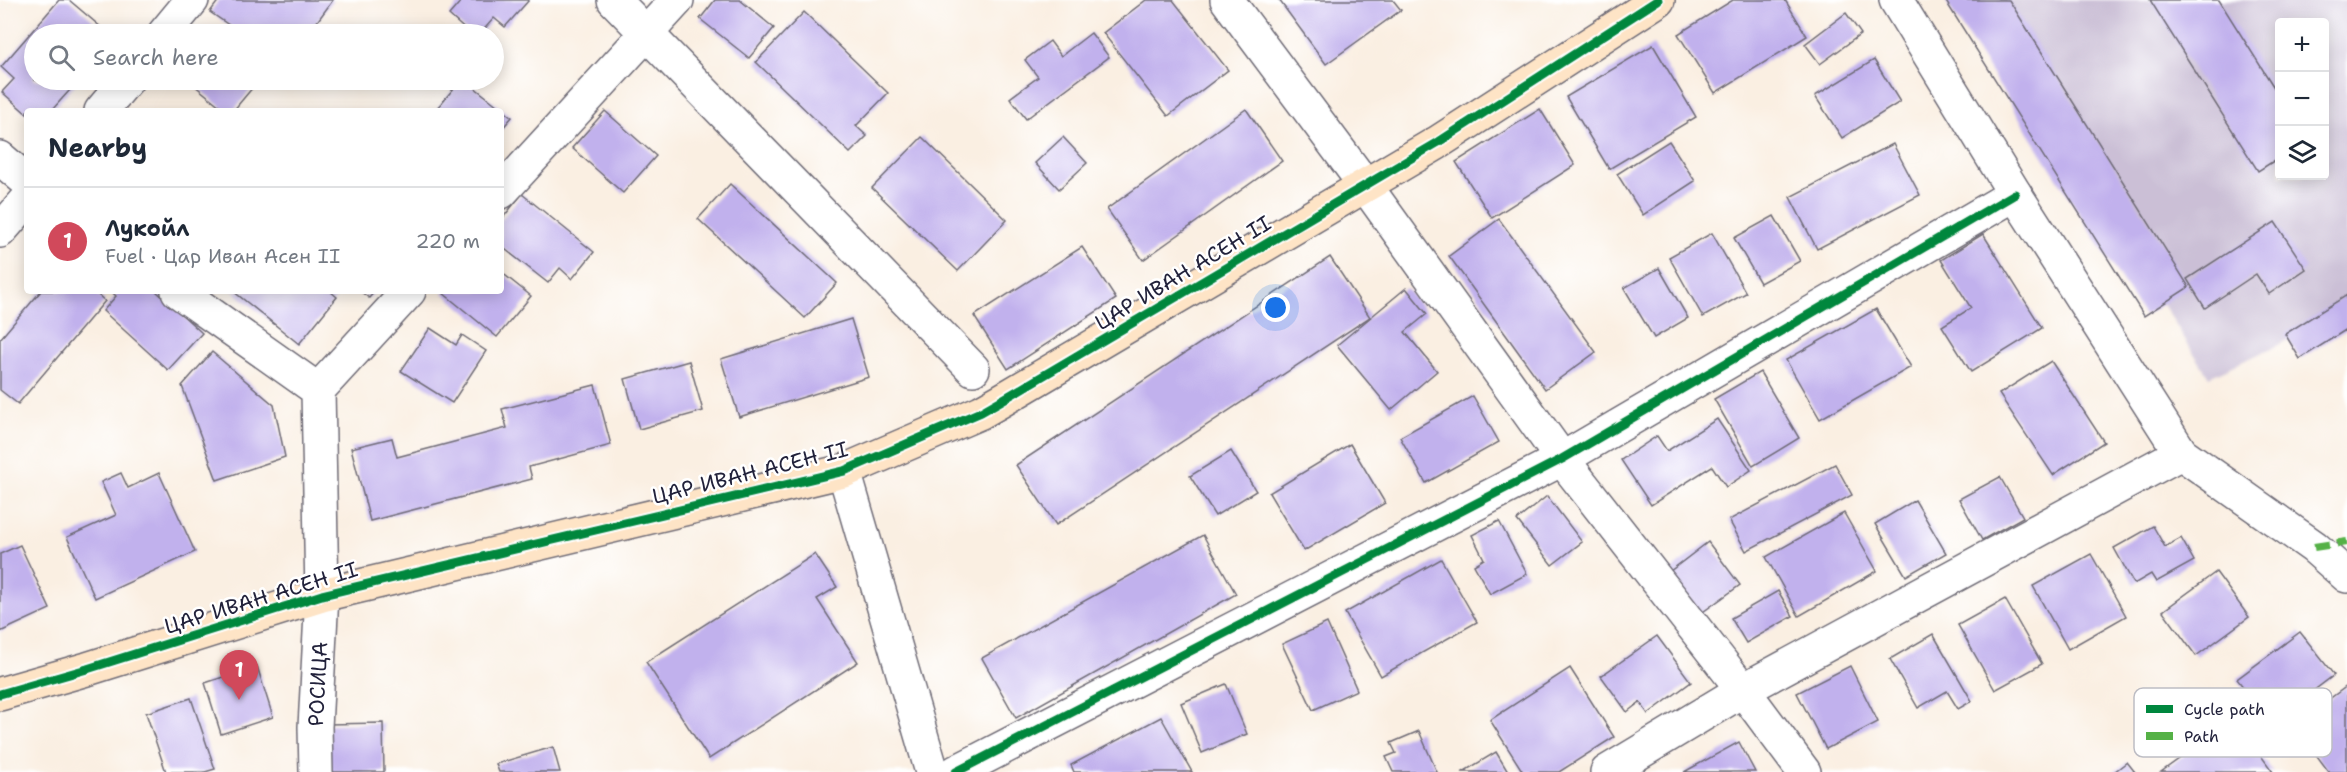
<!DOCTYPE html>
<meta charset="utf-8">
<style>
body{margin:0;font-family:"Shantell Sans",sans-serif;background:#f2f2f3;color:#1f2937}
.controls{position:absolute;right:18px;top:18px;display:grid;overflow:hidden;border-radius:6px;box-shadow:0 3px 15px #0003}
.controls button{width:54px;height:54px;display:grid;place-items:center;padding:0;border:0;border-bottom:2px solid #e0e1e3;background:#fff;color:#1f2937;font:30px sans-serif}
.you{position:absolute;left:1276px;top:308px;width:21px;height:21px;margin:-15px;border:4px solid #fff;border-radius:50%;background:#1a73e8;box-shadow:0 0 0 9px #1a73e833}
.badge{display:grid;place-items:center;width:39px;height:39px;border-radius:50%;background:#d1495b;color:#fff;font-size:20px;font-weight:700}
.pin{position:absolute;translate:-50% -50px;filter:drop-shadow(0 2px 3px #0008)}
.pin::after{content:'';position:absolute;top:32px;width:21px;height:18px;background:inherit;clip-path:polygon(0 0,100% 0,50% 100%)}
.list{margin:0;padding:0;list-style:none}
h2{display:flex;justify-content:space-between;align-items:center;height:78px;margin:0;padding:0 24px;font-size:26px}
h2 small{font-size:20px;font-weight:400;color:#747a83}
.list li{display:grid;grid-template-columns:39px 1fr auto;gap:18px;align-items:center;box-sizing:border-box;height:108px;padding:0 24px;border-top:2px solid #e0e1e3}
.list b{display:block;font-size:22px;white-space:nowrap}
.list p{margin:0;font-size:20px;white-space:nowrap;color:#747a83}
.list em{font-size:20px;font-style:normal;color:#747a83}
.icon{flex:none;width:33px;height:33px;fill:none;stroke:currentColor;stroke-width:2;stroke-linecap:round;stroke-linejoin:round}
.map{position:relative;flex:none;width:2347px;height:772px;overflow:hidden}
.search{position:absolute;background:#fff;box-shadow:0 3px 15px #0003;left:24px;top:24px;width:480px;height:66px;display:flex;align-items:center;gap:15px;box-sizing:border-box;padding:0 21px;border-radius:33px;color:#747a83;font-size:22px}
.panel{position:absolute;background:#fff;box-shadow:0 3px 15px #0003;left:24px;top:108px;width:480px;height:186px;border-radius:6px}
.map>svg:first-child{display:block}
.industrial{fill:#cbbfd6;fill-rule:evenodd}
.building{fill:#c1b1ed}
.lines{fill:none;stroke-linecap:round;stroke-linejoin:round}
.street-casing{stroke:#6e6a75;stroke-width:36}
.secondary-casing{stroke:#6e6a75;stroke-width:36}
.street{stroke:#fff;stroke-width:33}
.secondary{stroke:#fee4c6;stroke-width:33}
.quiet{stroke:#55b146;stroke-width:8;stroke-dasharray:15 8;stroke-linecap:butt}
.cycleway-casing{stroke:#fff;stroke-width:13}
.cycleway{stroke:#00873e;stroke-width:9}
.labels{text-anchor:middle;dominant-baseline:central;stroke-width:5;stroke-linejoin:round;paint-order:stroke}
.street-label{font-size:21px;fill:#22223b;stroke:#fff}
.key{fill:#fff;stroke:#bdbdc4;stroke-width:1.5}
.key-label{font-size:16px;fill:#22223b}
</style>
<div class="map">
<svg width="2347" height="772" viewBox="0 0 2347 772">
<rect width="100%" height="100%" fill="#fff"/>
<filter id="ink" filterUnits="userSpaceOnUse"><feTurbulence type="fractalNoise" baseFrequency=".0167" numOctaves="2"/><feDisplacementMap in="SourceGraphic" scale="12" xChannelSelector="R" yChannelSelector="G"/><feConvolveMatrix kernelMatrix="1 2 1 2 8 2 1 2 1" color-interpolation-filters="sRGB"/></filter>
<filter id="wash" filterUnits="userSpaceOnUse"><feTurbulence type="fractalNoise" baseFrequency=".008" numOctaves="4" result="noise"/><feDisplacementMap in="SourceGraphic" scale="24" xChannelSelector="R" yChannelSelector="G"/><feGaussianBlur stdDeviation="1.35" result="paint"/><feColorMatrix in="noise" values="0 0 0 0 0 0 0 0 0 0 0 0 0 0 0 0 0 1.4 0 .05"/><feComposite in="paint" operator="in"/></filter>
<g filter="url(#wash)">
<rect width="100%" height="100%" fill="#faefe2"/>
<path class="industrial" d="M1970,0H2347V313L2209,377ZM2280,22H2324V176H2280Z"/>
<g id="blocks">
<g class="building">
<path d="M59,0H69L109,34H34V80H79L51,111H27V114L2,92L14,79L1,67Z"/>
<path d="M219,0H333L308,34H242L210,12Z"/>
<path d="M462,0H529L505,27L494,18L480,34H470L449,15Z"/>
<path d="M715,0H740L774,28L749,58L700,19Z"/>
<path d="M1146,0H1173L1228,70L1168,116L1103,33Z"/>
<path d="M1279,0H1393L1401,10L1326,64Z"/>
<path d="M1733,0H1785L1807,36L1715,93L1678,34Z"/>
<path d="M1945,0H2009L2189,287L2144,316Z"/>
<path d="M2150,0H2219L2280,97V157L2258,171Z"/>
<path d="M804,12L888,93L856,126L867,136L850,153L756,62Z"/>
<path d="M1846,13L1861,34L1820,64L1805,44Z"/>
<path d="M201,28L208,34H196Z"/>
<path d="M1091,33L1109,57L1026,119L1010,98L1038,77L1025,60L1050,41L1061,56Z"/>
<path d="M1653,45L1696,117L1609,169L1566,97Z"/>
<path d="M1874,60L1900,102L1842,138L1815,96Z"/>
<path d="M188,80H259L233,111H226Z"/>
<path d="M461,80H465L512,117L501,130V111H440L437,108Z"/>
<path d="M1246,109L1282,161L1143,260L1107,209Z"/>
<path d="M1540,109L1575,165L1492,218L1456,162Z"/>
<path d="M605,111L656,156L623,193L572,148Z"/>
<path d="M922,137L1007,220L958,271L872,188Z"/>
<path d="M1063,137L1087,163L1059,189L1035,163Z"/>
<path d="M1669,141L1695,181L1643,215L1617,174Z"/>
<path d="M1893,144L1920,195L1817,249L1790,197Z"/>
<path d="M730,184L837,283L805,318L698,219Z"/>
<path d="M522,194L594,252L572,279L560,268L548,283L501,246V220Z"/>
<path d="M1774,216L1800,261L1760,283L1734,238Z"/>
<path d="M1499,219L1596,352L1545,389L1449,256Z"/>
<path d="M2275,222L2306,269L2269,294L2256,274L2205,308L2187,279Z"/>
<path d="M1712,233L1746,293L1703,317L1669,257Z"/>
<path d="M1983,234L2042,328L1971,372L1942,326L1971,308L1941,260Z"/>
<path d="M1082,247L1116,299L1008,369L974,316Z"/>
<path d="M1330,257L1370,317L1056,525L1016,465Z"/>
<path d="M1659,268L1688,318L1654,338L1624,288Z"/>
<path d="M501,272L531,296L497,337L443,293L445,291H501Z"/>
<path d="M1406,288L1427,314L1405,332L1437,371L1391,410L1337,345Z"/>
<path d="M41,291H93L105,301L18,404L0,390V339Z"/>
<path d="M111,291H156L202,333L168,370L103,311L116,296Z"/>
<path d="M233,291H330L337,297L299,344Z"/>
<path d="M360,291H375L369,298Z"/>
<path d="M2347,295V329L2300,359L2285,334Z"/>
<path d="M1876,309L1911,367L1820,419L1786,360Z"/>
<path d="M851,319L869,377L739,417L721,359Z"/>
<path d="M430,328L456,345L462,335L486,351L452,403L401,371Z"/>
<path d="M212,352L274,405L285,457L217,480L182,386Z"/>
<path d="M689,361L703,411L639,429L625,379Z"/>
<path d="M2051,361L2104,442L2053,475L1999,394Z"/>
<path d="M1760,372L1799,438L1753,466L1714,399Z"/>
<path d="M595,385L611,445L529,467L532,479L370,521L351,448L392,438L397,457L507,428L502,409Z"/>
<path d="M1473,396L1499,442L1426,483L1400,437Z"/>
<path d="M1717,419L1751,470L1726,487L1712,466L1651,505L1621,460L1657,436L1667,451Z"/>
<path d="M1350,444L1385,503L1304,551L1269,493Z"/>
<path d="M1231,451L1256,491L1215,516L1190,476Z"/>
<path d="M1835,464L1852,495L1746,551L1729,520Z"/>
<path d="M121,473L128,488L159,473L195,552L95,598L67,537L116,515L101,482Z"/>
<path d="M2000,477L2023,517L1982,540L1959,499Z"/>
<path d="M1547,496L1582,542L1552,565L1517,520Z"/>
<path d="M1915,500L1946,553L1906,576L1875,524Z"/>
<path d="M1844,513L1877,571L1799,616L1766,557Z"/>
<path d="M1499,521L1527,574L1490,594L1474,565L1484,559L1472,535Z"/>
<path d="M2153,526L2165,547L2181,538L2194,561L2156,582L2151,574L2134,584L2114,548Z"/>
<path d="M1203,535L1236,594L1016,718L982,658Z"/>
<path d="M1708,542L1740,585L1700,614L1669,572Z"/>
<path d="M20,545L50,609L0,632V554Z"/>
<path d="M815,554L837,587L817,599L858,662L709,759L646,662Z"/>
<path d="M2091,554L2126,616L2068,649L2033,586Z"/>
<path d="M1441,559L1477,622L1381,676L1345,613Z"/>
<path d="M2216,572L2249,617L2196,656L2163,611Z"/>
<path d="M1778,591L1793,616L1746,643L1731,618Z"/>
<path d="M2005,599L2042,664L1995,690L1958,625Z"/>
<path d="M1327,623L1357,690L1313,710L1282,644Z"/>
<path d="M2300,632L2334,675L2271,723L2237,679Z"/>
<path d="M1933,634L1972,701L1958,709L1947,691L1918,708L1890,659Z"/>
<path d="M1657,636L1691,682L1648,714L1640,702L1627,712L1601,676Z"/>
<path d="M257,666L273,717L221,734L205,683Z"/>
<path d="M1850,666L1878,722L1826,749L1797,693Z"/>
<path d="M1570,668L1614,737L1559,772H1523L1490,720Z"/>
<path d="M1226,684L1247,734L1202,753L1181,703Z"/>
<path d="M2347,686V772H2329L2294,725Z"/>
<path d="M191,698L215,769L205,772H166L146,713Z"/>
<path d="M1161,717L1192,772H1074L1071,765Z"/>
<path d="M2234,719L2273,772H2161Z"/>
<path d="M383,723L384,772H328L327,724Z"/>
<path d="M1419,731L1437,772H1393L1386,757L1396,753L1391,743Z"/>
<path d="M1739,742L1755,772H1684Z"/>
<path d="M553,747L560,772H499L496,764Z"/>
<path d="M1496,752L1508,772H1463Z"/>
<path d="M2127,762L2135,772H2114Z"/>
</g>
</g>
</g>
<g filter="url(#ink)">
<use href="#blocks" fill-opacity="0" stroke="#6e6a75" stroke-width="1.5"/>
<g class="lines">
<g class="street-casing">
<g id="street">
<path d="M614,0L973,369"/>
<path d="M1227,0L1365,185L1562,459L1743,690L1804,772"/>
<path d="M1896,0L2015,194L2181,453L2314,547L2347,576"/>
<path d="M164,34L192,0"/>
<path d="M101,111L127,80"/>
<path d="M0,158L27,181"/>
<path d="M501,192L677,0"/>
<path d="M0,231L27,200"/>
<path d="M178,291L318,390L322,595L315,727L316,772"/>
<path d="M318,390L409,291"/>
<path d="M844,471L932,772"/>
<path d="M956,772L1562,459L2015,194"/>
<path d="M1607,772L1743,690L2181,453"/>
</g>
</g>
<g class="secondary-casing">
<path id="secondary" d="M0,694L87,669L322,595L844,471L981,412L1002,400L1437,143L1658,0"/>
</g>
<use href="#street" class="street"/>
<use href="#secondary" class="secondary"/>
<path class="quiet" d="M2314,547L2347,542"/>
<g class="cycleway-casing">
<g id="cycleway">
<path d="M0,694L87,669L322,595L844,471L981,412L1002,400L1437,143L1658,0"/>
<path d="M956,772L1562,459L2015,194"/>
</g>
</g>
<use href="#cycleway" class="cycleway"/>
</g>
</g>
<g class="labels">
<g class="street-label">
<text transform="translate(1183 273) rotate(-31)">ЦАР ИВАН АСЕН II</text>
<text transform="translate(750 473) rotate(-14)">ЦАР ИВАН АСЕН II</text>
<text transform="translate(261 598) rotate(-17)">ЦАР ИВАН АСЕН II</text>
<text transform="translate(318 684) rotate(-87)">РОСИЦА</text>
</g>
</g>
<rect x="2134" y="688" width="198" height="69" rx="9" class="key"/>
<rect x="2146" y="705" width="27" height="8" fill="#00873e"/>
<rect x="2146" y="732" width="27" height="8" fill="#55b146"/>
<g class="key-label">
<text x="2184" y="715">Cycle path</text>
<text x="2184" y="742">Path</text>
</g>
</svg>
<div class="controls">
<button>+</button>
<button>−</button>
<button><svg class="icon" aria-label="layers" viewBox="0 0 24 24"><path d="M12 4l9 5-9 5-9-5zM3 14l9 5 9-5"/></svg></button>
</div>
<div class="you"></div>
<div class="pin badge" style="left:239px;top:700px">1</div>
<div class="search"><svg class="icon" aria-label="search" viewBox="0 0 24 24"><circle cx="10" cy="10" r="6"/><path d="M15 15l6 6"/></svg>Search here</div>
<section class="panel">
<h2>Nearby<small></small></h2>
<ul class="list">
<li><span class="badge">1</span><div><b>Лукойл</b><p>Fuel · Цар Иван Асен II</p></div><em>220 m</em></li>
</ul>
</section>
</div>
